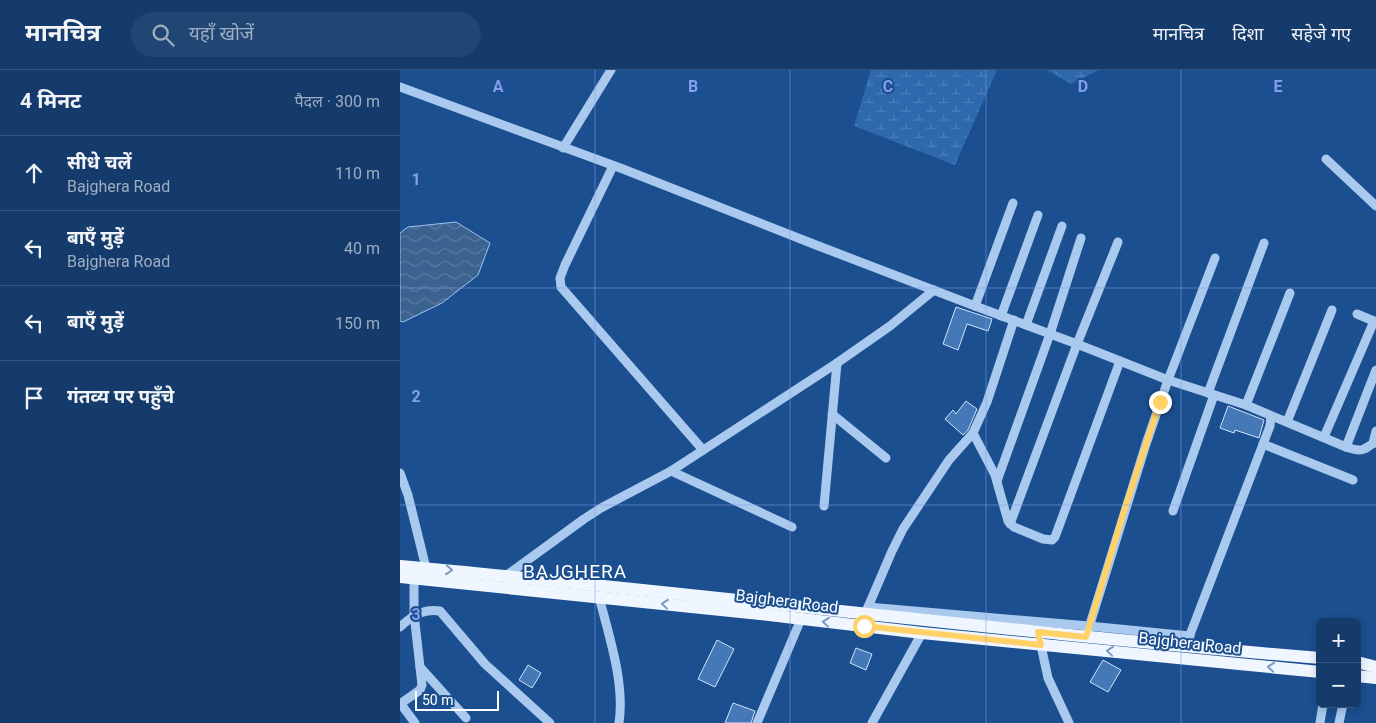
<!DOCTYPE html>
<html lang="hi">
<meta charset="utf-8">
<style>
body{margin:0;font-family:Roboto,"Noto Sans Devanagari",sans-serif;background:#214673;color:#f1f3f6}
.controls{position:absolute;right:15px;bottom:15px;display:grid;overflow:hidden;border-radius:8px;box-shadow:0 2px 8px #0003}
.controls button{width:45px;height:45px;display:grid;place-items:center;padding:0;border:0;border-bottom:1px solid #33557e;background:#143b6b;color:#f1f3f6;font:25px sans-serif}
.scale{position:absolute;left:15px;bottom:12px;width:84px;box-sizing:border-box;padding-left:5px;border:2px solid #fff;border-top:0;font-size:14px;line-height:18px;white-space:nowrap;color:#fff;-webkit-text-stroke:4px #1b4f8f;paint-order:stroke}
.stop{position:absolute;width:15px;height:15px;margin:-11px;border:4px solid #ffd166;border-radius:50%;background:#fff}
.stop.end{background:#ffd166;border-color:#fff;box-shadow:0 1px 5px #0008}
.list{margin:0;padding:0;list-style:none}
h2{display:flex;justify-content:space-between;align-items:center;height:65px;margin:0;padding:0 20px;font-size:21px}
h2 small{font-size:16px;font-weight:400;color:#9dadc1}
.list li{display:grid;grid-template-columns:32px 1fr auto;gap:15px;align-items:center;box-sizing:border-box;height:75px;padding:0 20px;border-top:1px solid #33557e}
.list b{display:block;font-size:19px;white-space:nowrap}
.list p{margin:0;font-size:16px;white-space:nowrap;color:#9dadc1}
.list em{font-size:16px;font-style:normal;color:#9dadc1}
.icon{flex:none;width:28px;height:28px;fill:none;stroke:currentColor;stroke-width:2;stroke-linecap:round;stroke-linejoin:round}
.map{position:relative;flex:none;width:976px;height:653px;overflow:hidden}
header{display:flex;align-items:center;gap:30px;box-sizing:border-box;height:70px;padding:0 25px;background:#143b6b;border-bottom:1px solid #33557e}
header strong{font-size:24px}
nav{display:flex;gap:28px;margin-inline-start:auto;font-size:18px}
.search{width:350px;height:45px;background:#214673;display:flex;align-items:center;gap:12px;box-sizing:border-box;padding:0 18px;border-radius:28px;color:#9dadc1;font-size:19px}
main{display:flex}
aside{flex:1;background:#143b6b}
.map>svg:first-child{display:block}
.wetland{fill:url(#wetland-marsh)}
.water{fill:url(#water-waves);stroke:#9cc4f0}
.building{fill:#4478b7;stroke:#cfe3fa}
.lines{fill:none;stroke-linecap:round;stroke-linejoin:round}
.minor{stroke:#a9c9ee;stroke-width:9}
.major{stroke:#f0f6ff;stroke-width:12}
.oneway{stroke:#7b9ac1}
.route{stroke:#ffd166;stroke-width:6}
.grid{fill:none;stroke:#839eea;stroke-width:1;stroke-opacity:0.55}
.labels{text-anchor:middle;dominant-baseline:central;stroke-width:4;stroke-linejoin:round;paint-order:stroke}
.street-label{font-size:16px;fill:#fff;stroke:#1b4f8f}
.quarter-label{font-size:19px;letter-spacing:1px;fill:#fff;stroke:#1b4f8f}
.grid-label{font-size:16px;text-anchor:middle;font-weight:bold;fill:#839eea;stroke:#1b4f8f;stroke-width:4;stroke-linejoin:round;paint-order:stroke}
</style>
<header>
<strong>मानचित्र</strong>
<div class="search"><svg class="icon" aria-label="search" viewBox="0 0 24 24"><circle cx="10" cy="10" r="6"/><path d="M15 15l6 6"/></svg>यहाँ खोजें</div>
<nav><a>मानचित्र</a><a>दिशा</a><a>सहेजे गए</a></nav>
</header>
<main>
<aside>
<h2>4 मिनट<small>पैदल · 300 m</small></h2>
<ul class="list">
<li><svg class="icon" aria-label="ahead" viewBox="0 0 24 24"><path d="M12 20V5M6 11l6-6 6 6"/></svg><div><b>सीधे चलें</b><p>Bajghera Road</p></div><em>110 m</em></li>
<li><svg class="icon" aria-label="left" viewBox="0 0 24 24"><path d="M17 20v-9H6M10 6l-5 5 5 5"/></svg><div><b>बाएँ मुड़ें</b><p>Bajghera Road</p></div><em>40 m</em></li>
<li><svg class="icon" aria-label="left" viewBox="0 0 24 24"><path d="M17 20v-9H6M10 6l-5 5 5 5"/></svg><div><b>बाएँ मुड़ें</b></div><em>150 m</em></li>
<li><svg class="icon" aria-label="arrive" viewBox="0 0 24 24"><path d="M6 21V4h12l-3 4 3 4H6"/></svg><div><b>गंतव्य पर पहुँचे</b></div></li>
</ul>
</aside>
<div class="map">
<svg width="976" height="653" viewBox="0 0 976 653">
<defs>
<pattern id="wetland-marsh" width="20" height="14" patternUnits="userSpaceOnUse" patternTransform="scale(1.25)"><rect width="20" height="14" fill="#2e69ad"/><path d="M1 5h8M5 5V1M11 12h8M15 12V8" fill="none" stroke="#4d80b9"/></pattern>
<pattern id="water-waves" width="16" height="10" patternUnits="userSpaceOnUse" patternTransform="scale(1.25)"><rect width="16" height="10" fill="#3c6290"/><path d="M0 5q4-4 8 0t8 0" fill="none" stroke="#597aa1"/></pattern>
</defs>
<rect width="100%" height="100%" fill="#1b4f8f"/>
<g class="wetland">
<path d="M471,0H597L555,95L454,56Z"/>
<path d="M647,0H699L671,14Z"/>
</g>
<path class="water" d="M56,152L90,173L78,205L42,233L3,252L0,251V163L8,157Z"/>
<g class="building">
<path d="M556,237L592,249L588,261L567,254L558,280L543,274Z"/>
<path d="M566,331L577,339L568,360L563,365L545,349L553,340L556,344Z"/>
<path d="M828,336L864,350L859,368L835,360L834,363L820,358Z"/>
<path d="M317,570L334,579L315,617L298,609Z"/>
<path d="M456,578L472,584L466,600L450,593Z"/>
<path d="M703,590L721,600L708,622L690,612Z"/>
<path d="M128,595L141,603L132,618L119,610Z"/>
<path d="M333,633L355,641L351,653H325Z"/>
</g>
<g class="lines">
<g class="minor">
<path d="M0,17L223,99L416,175L575,236L677,274L768,310L846,335L946,377C951,378 958,382 964,379C969,377 970,374 976,373"/>
<path d="M163,78L211,0"/>
<path d="M926,89L976,136"/>
<path d="M213,96L165,195L160,208L161,217L303,380"/>
<path d="M575,236L613,133"/>
<path d="M957,244L976,252"/>
<path d="M601,246L638,145"/>
<path d="M626,255L662,156"/>
<path d="M808,323L864,173"/>
<path d="M846,335L890,223"/>
<path d="M432,344L486,388"/>
<path d="M887,352L932,240"/>
<path d="M573,363L595,405L608,451L614,457L643,469L652,470L655,467L720,291"/>
<path d="M924,367L974,251"/>
<path d="M973,373L976,361"/>
<path d="M863,374L953,410"/>
<path d="M946,377L976,300"/>
<path d="M271,401L392,457"/>
<path d="M0,403L8,425L27,502"/>
<path d="M597,411L650,264L681,168"/>
<path d="M424,436L437,293"/>
<path d="M773,441L814,325"/>
<path d="M610,454L677,274L718,172"/>
<path d="M107,505L184,449L201,438L271,401L437,293L490,256L534,220"/>
<path d="M199,527C209,566 225,613 219,653"/>
<path d="M468,537L689,556L790,566"/>
<path d="M465,544L492,481L503,459L549,390L573,363L578,352L587,332L614,250"/>
<path d="M0,557C12,546 23,538 40,541L85,594L150,653"/>
<path d="M686,567L746,374L768,310L815,188"/>
<path d="M788,570L870,356L871,346"/>
<path d="M640,571L648,608L669,653"/>
<path d="M20,597L66,648"/>
<path d="M0,633L15,653"/>
<path d="M0,634L20,620L22,615L14,544V503"/>
<path d="M357,653L401,549"/>
<path d="M472,653L522,563"/>
<path d="M920,653L923,634"/>
<path d="M939,653L943,634"/>
</g>
<g class="major">
<path d="M0,496C307,524 613,563 920,588"/>
<path d="M0,507L360,544L522,563L920,602"/>
<path d="M957,592L976,597"/>
<path d="M957,606L976,608"/>
</g>
</g>
<defs><path id="oneway-chevron" d="M-2-3.5L2.5 0L-2 3.5" fill="none" stroke-width="1.6" stroke-linecap="round" stroke-linejoin="round" transform="scale(1.25)"/></defs>
<g class="oneway">
<use href="#oneway-chevron" transform="translate(49 500) rotate(5)"/>
<use href="#oneway-chevron" transform="translate(265 534) rotate(-174)"/>
<use href="#oneway-chevron" transform="translate(426 552) rotate(-174)"/>
<use href="#oneway-chevron" transform="translate(710 581) rotate(-174)"/>
<use href="#oneway-chevron" transform="translate(871 597) rotate(-174)"/>
</g>
<g class="lines">
<path class="route" d="M464,556L641,575L638,562L686,567L724,441L760,332"/>
</g>
<path class="grid" d="M195,0V653M390,0V653M586,0V653M781,0V653M0,218H976M0,435H976"/>
<g class="labels">
<g class="street-label">
<text transform="translate(387 531) rotate(7)">Bajghera Road</text>
<text transform="translate(790 573) rotate(6)">Bajghera Road</text>
</g>
<g class="quarter-label">
<text x="175" y="501">BAJGHERA</text>
</g>
</g>
<g class="grid-label">
<text x="98" y="22">A</text>
<text x="293" y="22">B</text>
<text x="488" y="22">C</text>
<text x="683" y="22">D</text>
<text x="878" y="22">E</text>
<text x="16" y="115">1</text>
<text x="16" y="332">2</text>
<text x="16" y="550">3</text>
</g>
</svg>
<div class="controls">
<button>+</button>
<button>−</button>
</div>
<div class="scale">50 m</div>
<div class="stop" style="left:464px;top:556px"></div>
<div class="stop end" style="left:760px;top:332px"></div>
</div>
</main>
